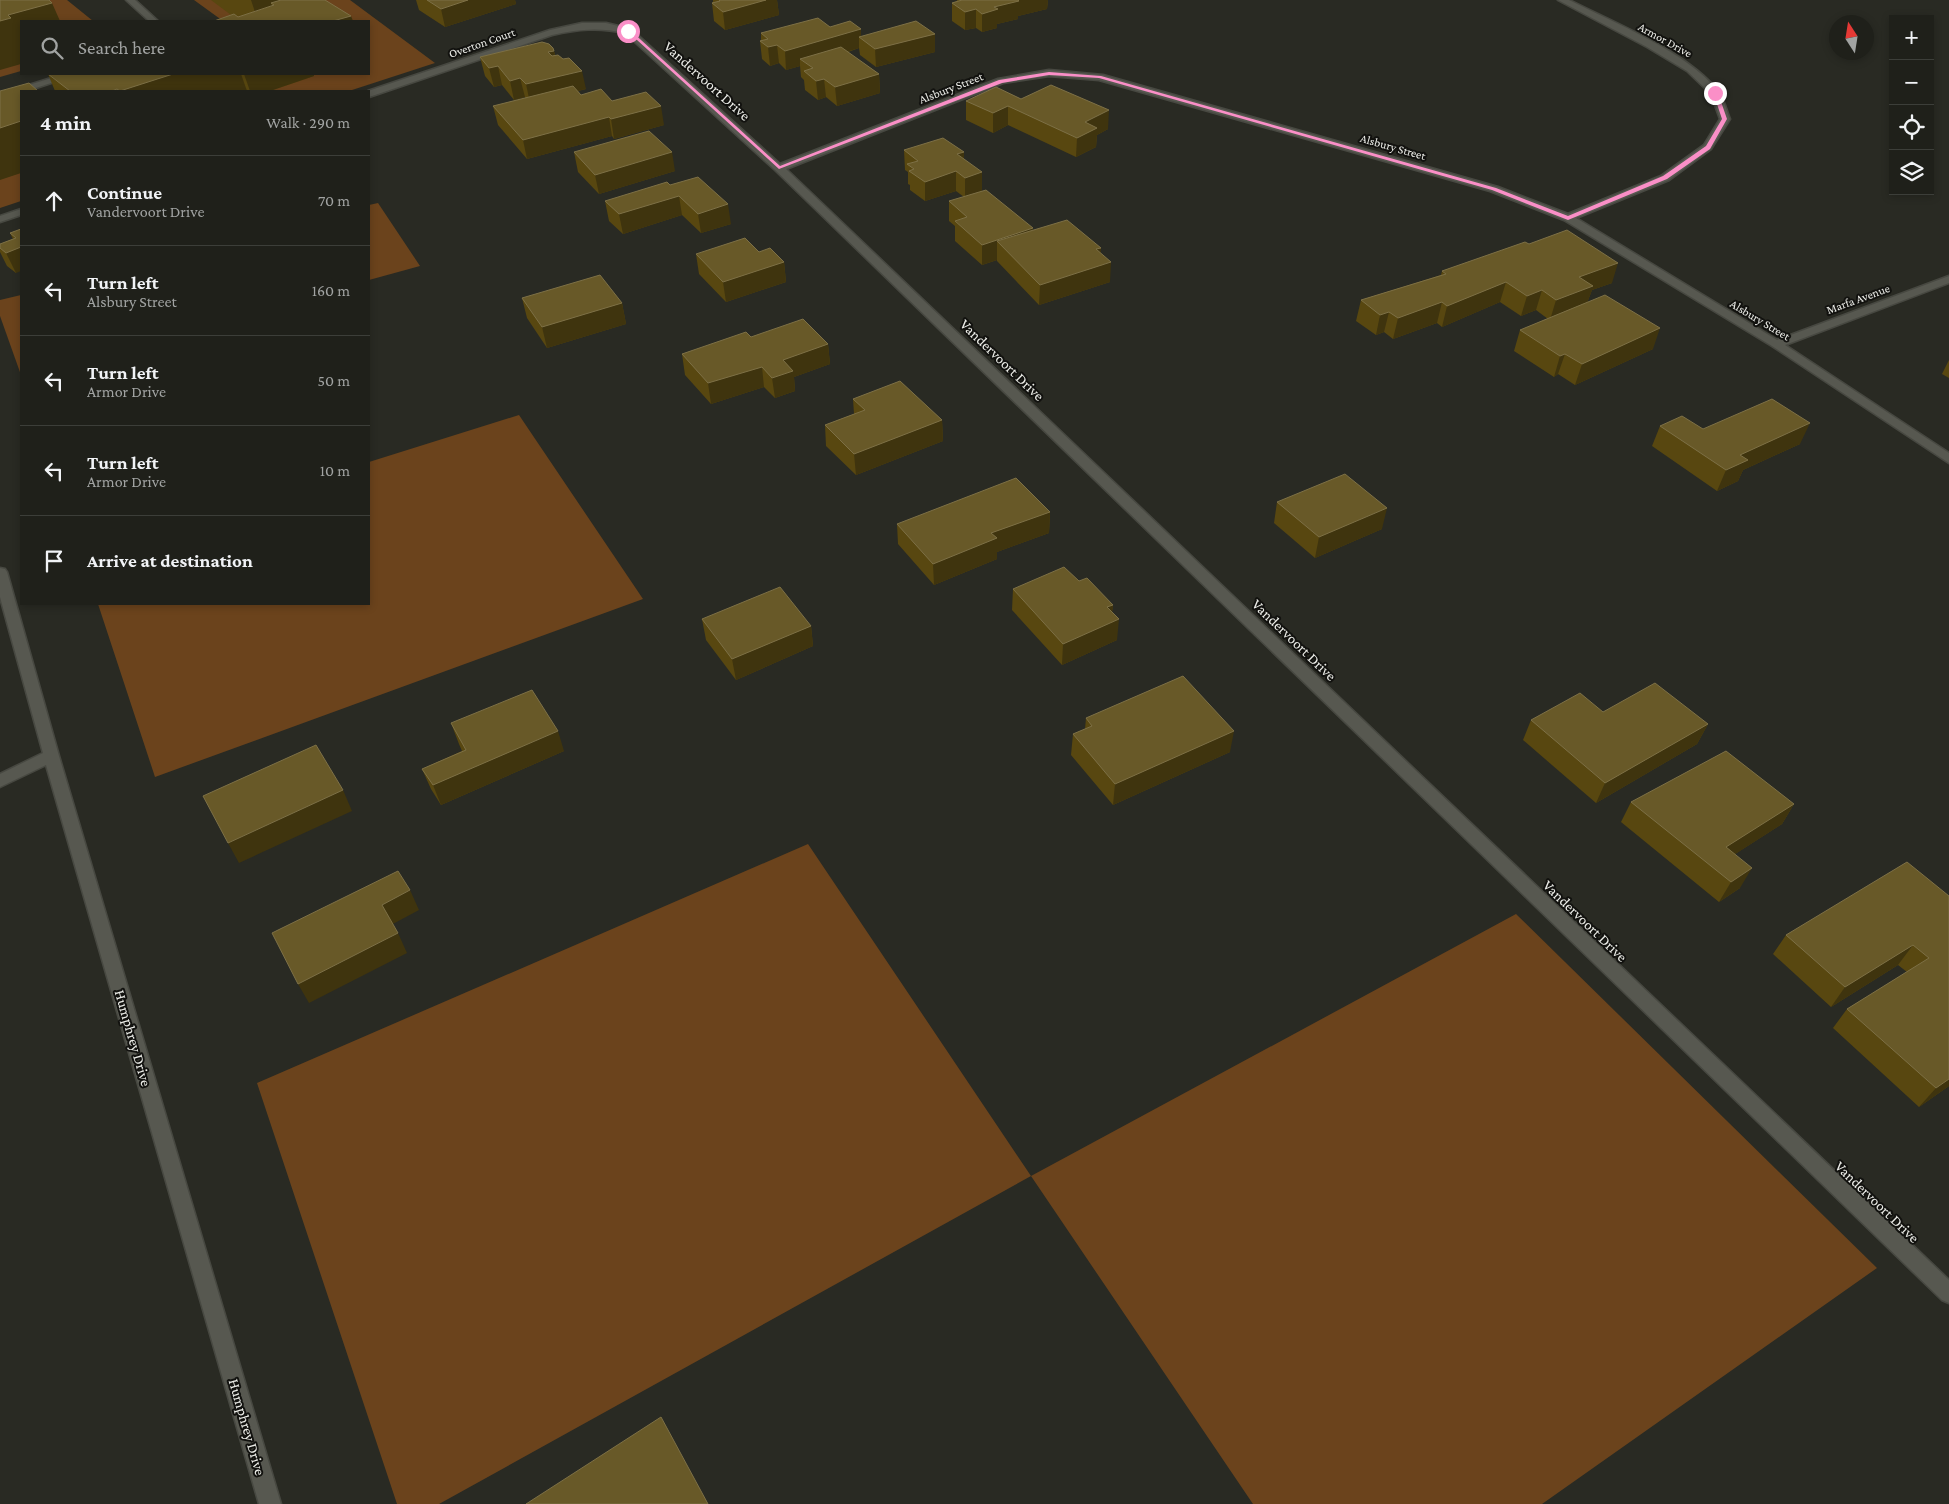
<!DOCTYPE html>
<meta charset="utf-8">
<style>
body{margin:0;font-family:"Crimson Pro",serif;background:#272823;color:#f1f3f6}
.controls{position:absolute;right:15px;top:15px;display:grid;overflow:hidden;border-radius:0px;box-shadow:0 2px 8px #0003}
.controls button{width:45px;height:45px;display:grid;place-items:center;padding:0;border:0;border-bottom:1px solid #3c3e39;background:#1f201a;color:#f1f3f6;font:25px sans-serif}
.compass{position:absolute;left:1829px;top:15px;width:45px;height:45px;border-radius:50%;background:#1f201a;box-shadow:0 2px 8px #0003;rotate:348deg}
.stop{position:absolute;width:15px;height:15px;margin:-11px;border:4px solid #fa8fc7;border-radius:50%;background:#fff}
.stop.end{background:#fa8fc7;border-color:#fff;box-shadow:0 1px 5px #0008}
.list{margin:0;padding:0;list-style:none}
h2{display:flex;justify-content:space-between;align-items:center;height:65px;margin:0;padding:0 20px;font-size:21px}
h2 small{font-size:16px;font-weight:400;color:#a1a3a2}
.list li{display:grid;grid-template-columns:32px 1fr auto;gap:15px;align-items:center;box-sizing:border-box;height:90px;padding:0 20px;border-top:1px solid #3c3e39}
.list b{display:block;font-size:19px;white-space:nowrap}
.list p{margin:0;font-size:16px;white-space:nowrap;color:#a1a3a2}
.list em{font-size:16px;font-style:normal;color:#a1a3a2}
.icon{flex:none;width:28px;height:28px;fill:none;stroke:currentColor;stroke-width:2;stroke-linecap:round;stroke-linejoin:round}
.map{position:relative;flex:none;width:1949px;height:1504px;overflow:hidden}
.search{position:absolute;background:#1f201a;box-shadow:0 2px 8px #0003;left:20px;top:20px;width:350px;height:55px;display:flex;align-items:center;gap:12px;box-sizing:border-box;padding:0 18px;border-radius:0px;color:#a1a3a2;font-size:19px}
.panel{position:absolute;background:#1f201a;box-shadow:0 2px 8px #0003;left:20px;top:90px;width:350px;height:515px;border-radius:0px}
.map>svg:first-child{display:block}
.green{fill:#6b431c}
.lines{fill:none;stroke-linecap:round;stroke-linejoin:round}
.minor-casing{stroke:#474841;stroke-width:3}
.minor{fill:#575850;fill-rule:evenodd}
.wall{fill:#584710}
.shaded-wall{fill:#3f340e}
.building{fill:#685928;stroke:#7d7046}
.route{fill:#fa8fc7}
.labels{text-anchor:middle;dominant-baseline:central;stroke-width:4;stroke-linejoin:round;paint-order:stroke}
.far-street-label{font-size:12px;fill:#edeee9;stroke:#12120f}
.street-label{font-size:15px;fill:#edeee9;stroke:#12120f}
</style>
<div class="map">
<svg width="1949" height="1504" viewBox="0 0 1949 1504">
<rect width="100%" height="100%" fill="#292a23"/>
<g class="green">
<path d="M0,0H67L93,21H21V71L0,77Z"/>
<path d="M194,0H350L435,63L349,91H104L157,74H369V21H223Z"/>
<path d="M21,118V201L0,208V125Z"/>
<path d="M378,203L420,266L369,280V205Z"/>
<path d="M21,295V375L0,316V300Z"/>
<path d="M519,415L643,599L155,777L98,604H369V462Z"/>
<path d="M808,844L1031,1176L1516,914L1877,1268L1542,1504H1253L1031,1176L439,1504H397L257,1083Z"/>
</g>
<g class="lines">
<g class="minor-casing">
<g id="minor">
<path d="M126,0H135L158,21H149Z"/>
<path d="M1558,0H1569C1614,23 1686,51 1718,91C1724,98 1726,110 1730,119L1711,149L1669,180L1576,218L1777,340L1949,276V283L1785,345L1949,453V463L1772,346L1564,220L1490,191L1099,80L1049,76L1003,83L786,169L1949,1280V1303L1942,1300L775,170L625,33C599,27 578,29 552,35L372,96L369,97L368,91L550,30L582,23H606L631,29L780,164L998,79L1049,70L1103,75L1498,187L1568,214L1661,176L1704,145L1720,119L1711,94L1687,71L1647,47Z"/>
<path d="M64,74H78L0,100V94Z"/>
<path d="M21,209V215L0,222V216Z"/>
<path d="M0,568L5,569L7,572L59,756L281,1504H259L46,765L0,787V774L43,753L0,597Z"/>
</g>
</g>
<use href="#minor" class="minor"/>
</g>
<g class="wall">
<path d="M211,0H325L214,21L231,15Z"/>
<path d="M416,0H515L516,4L445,27L419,10Z"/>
<path d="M713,0H777L779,15L725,30L714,21L712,3L713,2Z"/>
<path d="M957,0H1048L1047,9L1018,16V19L997,24V28L982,32L976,28L965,30L952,21V3L957,1Z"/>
<path d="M830,27L861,36L935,34V52L876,67L860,55L859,48L848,52L879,74L880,93L837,106L826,97L818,100L805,90L804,80L801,77L800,66L786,70L779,63L770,66L762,59L760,41L761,40V33Z"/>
<path d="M554,51L555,55L586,89L578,91L581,95L612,101L664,125L614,139L612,136L527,159L498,125L493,106L525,98V97L514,100L502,85L494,87L485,76L480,57Z"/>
<path d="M48,74H316H314V76L270,91H55Z"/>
<path d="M1021,99L1108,129L1097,135L1096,147L1076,157L1008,125L993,133L966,120V101Z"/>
<path d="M904,150L964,152V159L982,191L1033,230L1100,253L1110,282L1039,305L997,261V260L982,265L955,241V226L949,221V201L964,197L956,191L925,201L910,190V185L908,184V172L905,170Z"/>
<path d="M574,152L675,171L599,194L578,172Z"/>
<path d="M670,185L731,224L701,233L682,215L623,234L609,221L605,201Z"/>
<path d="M21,229L16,273L7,266L0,252V244L13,239L10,233Z"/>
<path d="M1529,244L1612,283L1592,290L1587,303L1653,349L1575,385L1558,374L1554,377L1514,351L1520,330L1548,319L1536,310L1521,316L1500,302L1442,327L1437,323L1393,339L1384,332L1376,335L1356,321L1361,300L1441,275L1442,271Z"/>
<path d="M759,252L784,262L786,282L726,302L699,274L696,254Z"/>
<path d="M522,298L622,303L626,324L547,348L527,318Z"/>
<path d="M751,337L828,344L830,364L794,377L795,391L775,398L764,387L711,404L685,375L682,354Z"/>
<path d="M1949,360V378L1942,374Z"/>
<path d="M853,399L942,420L943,441L856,475L826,446L825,425L854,414Z"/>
<path d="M1660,426L1703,429L1800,444L1743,470L1738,481L1717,491L1652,446Z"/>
<path d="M1277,502L1382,529L1315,558L1274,523Z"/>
<path d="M1050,512L1049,533L997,552V559L934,585L898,544L897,524Z"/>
<path d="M1079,581L1113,605L1112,612L1117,640L1062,665L1012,610L1013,589Z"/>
<path d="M702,619L811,626L813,646L736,680L706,640Z"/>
<path d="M1603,712L1708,724L1697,744L1596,803L1523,740L1531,720Z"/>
<path d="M1086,718L1230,752L1113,805L1071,755L1073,734L1085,729Z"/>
<path d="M451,723L564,751L441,805L431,789L422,769L462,751L459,744Z"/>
<path d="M1631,802L1794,804L1782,824L1735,854L1740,888L1719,902L1621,822Z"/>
<path d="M1949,896V1086L1919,1107L1833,1028L1847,1009L1907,972L1898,965L1831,1007L1773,954L1786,935Z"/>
</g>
<g class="shaded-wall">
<path d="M251,0H317L271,3L277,21H258Z"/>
<path d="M468,0H515L516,4L445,27L441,9Z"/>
<path d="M766,0H777L779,15L725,30L723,12Z"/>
<path d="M1016,0H1048L1047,9L1018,16V19L997,24V28L982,32V14L994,7Z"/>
<path d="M52,3L60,21H21V64L0,70V21L8,15Z"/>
<path d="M976,9V28L965,30V12Z"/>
<path d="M351,16L353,21H333Z"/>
<path d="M861,29V39L859,37V48L807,64L800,59V66L786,70L785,51Z"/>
<path d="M935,34V52L876,67L875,49Z"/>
<path d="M777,45L779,63L770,66L768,47Z"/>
<path d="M554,51L558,69L548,52Z"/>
<path d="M498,66L502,85L494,87L489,68Z"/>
<path d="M582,71L586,89L530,103L526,84Z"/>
<path d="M173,74H241L247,91H120Z"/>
<path d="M244,74H316H314V76L270,91H250Z"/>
<path d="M879,74L880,93L837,106L835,87Z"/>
<path d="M520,78L525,97L514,100L510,81Z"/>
<path d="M824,79L826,97L818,100L816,81Z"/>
<path d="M661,106L664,125L614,139L611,119Z"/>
<path d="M1008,106V125L993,133V113Z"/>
<path d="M1109,110L1108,129L1097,135L1096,147L1076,157L1077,138L1085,122Z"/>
<path d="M609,117L612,136L527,159L523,140Z"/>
<path d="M21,121V173L0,180V128Z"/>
<path d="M672,152L675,171L599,194L595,175Z"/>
<path d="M964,152V172L957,154Z"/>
<path d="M956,171V191L925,201V182Z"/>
<path d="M982,172V192L965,197V178Z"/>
<path d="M679,196L682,215L623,234L619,214Z"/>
<path d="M728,204L731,224L701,233L698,214Z"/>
<path d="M1033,228L1032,248L997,241V260L982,265V245Z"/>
<path d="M21,247V271L16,273L6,253Z"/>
<path d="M1101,248L1100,266L1111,262L1110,282L1039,305L1040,285L1096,249Z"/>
<path d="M784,262L786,282L726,302L723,282Z"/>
<path d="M1618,263L1612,283L1592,290L1586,306L1550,320L1556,300L1579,277Z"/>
<path d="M1506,282L1500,302L1442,327L1447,306Z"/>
<path d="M1542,290L1536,310L1521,316L1527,296Z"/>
<path d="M1442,302L1437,323L1393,339L1398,318Z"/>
<path d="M622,303L626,324L547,348L542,327Z"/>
<path d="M1389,312L1384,332L1376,335L1380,315Z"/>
<path d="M1660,328L1653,349L1575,385L1582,364Z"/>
<path d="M828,344L830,364L794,377L795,391L775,398L772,378L783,360Z"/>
<path d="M1565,354L1558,374L1554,377L1560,356Z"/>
<path d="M762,367L764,387L711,404L708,383Z"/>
<path d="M942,420L943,441L856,475L854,454Z"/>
<path d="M1810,423L1800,444L1743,470L1738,481L1717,491L1726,470L1740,455Z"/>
<path d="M1387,508L1382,529L1315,558L1319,537Z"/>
<path d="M1050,512L1049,533L997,552V559L934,585L933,564L991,533Z"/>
<path d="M1113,605L1111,623L1119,619L1117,640L1062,665L1063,644L1107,607Z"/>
<path d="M811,626L813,646L736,680L732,659Z"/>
<path d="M1708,724L1697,744L1596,803L1605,783Z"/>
<path d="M558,731L564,751L441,805L433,785Z"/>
<path d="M1234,731L1230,752L1113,805L1115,784Z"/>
<path d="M343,790L352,811L239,863L228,843Z"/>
<path d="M1794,804L1782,824L1715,867L1726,847Z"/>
<path d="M1752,868L1740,888L1719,902L1731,882Z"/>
<path d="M410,890L419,910L391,925L382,905Z"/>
<path d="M398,933L407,953L309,1003L298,984Z"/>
<path d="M1913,945L1898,965L1831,1007L1845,987Z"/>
<path d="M1949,1079V1086L1919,1107L1936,1088Z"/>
</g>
<g class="building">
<path d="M0,0H49L52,3L8,15L11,18L0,21Z"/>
<path d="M281,0H325L351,16L333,21H214L234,14L238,17L274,5L271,3Z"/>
<path d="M427,0H468L441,9Z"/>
<path d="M719,0H766L723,12L712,3L720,1Z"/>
<path d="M962,0H1018L1019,1L994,7L998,9L982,14L976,9L965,12L952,3Z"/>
<path d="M818,18L830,27L850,21L861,29L785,51L777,45L768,47L760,41L768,39L761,33Z"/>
<path d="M916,21L935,34L875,49L859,37Z"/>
<path d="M542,42L549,44L553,48L554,51L548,52L552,56L558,55L563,59L569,58L582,71L526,84L520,78L510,81L498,66L489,68L480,57Z"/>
<path d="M841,47L879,74L835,87L824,79L816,81L804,71L813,68L800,59Z"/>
<path d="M48,74H173L120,91L117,89L112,91H70Z"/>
<path d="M29,83L38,91H21V121L0,128V91Z"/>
<path d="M1051,85L1109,110L1085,122L1097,128L1077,138L1008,106L993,113L966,101L996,87L1021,99Z"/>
<path d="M573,86L581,95L601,89L612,101L646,92L661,106L611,119L609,117L523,140L493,106Z"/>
<path d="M649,131L672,152L595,175L574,152Z"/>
<path d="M943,138L964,152L957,154L982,172L965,178L956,171L925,182L909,171L914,169L907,164L918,161L904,150Z"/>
<path d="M698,177L728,204L698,214L679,196L619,214L605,201L667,182L670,185Z"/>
<path d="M986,190L1033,228L982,245L955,221L967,217L949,201Z"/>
<path d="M1067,220L1101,248L1096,249L1111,262L1040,285L997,241Z"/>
<path d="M21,229V247L6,253L0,248V244L16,238L10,233Z"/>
<path d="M1567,230L1618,263L1579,277L1593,286L1556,300L1542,290L1527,296L1506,282L1447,306L1442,302L1398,318L1389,312L1380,315L1361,300L1446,274L1442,271L1525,242L1529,244Z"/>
<path d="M745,238L759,252L770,248L784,262L723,282L696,254Z"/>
<path d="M600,275L622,303L542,327L522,298Z"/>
<path d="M1605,295L1660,328L1582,364L1565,354L1560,356L1520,330Z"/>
<path d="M803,319L828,344L783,360L793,371L772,378L762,367L708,383L682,354L746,332L751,337Z"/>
<path d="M900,381L942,420L854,454L825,425L865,410L853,399Z"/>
<path d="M1772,399L1810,423L1740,455L1748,460L1726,470L1660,426L1682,416L1703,429Z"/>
<path d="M1345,474L1387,508L1319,537L1277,502Z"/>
<path d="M1016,478L1050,512L991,533L997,538L933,564L897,524Z"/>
<path d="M1064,567L1079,581L1087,578L1113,605L1107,607L1119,619L1063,644L1013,589Z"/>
<path d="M780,587L811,626L732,659L702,619Z"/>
<path d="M1183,676L1234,731L1115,784L1073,734L1092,726L1086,718Z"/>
<path d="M1655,683L1708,724L1605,783L1531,720L1580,693L1603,712Z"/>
<path d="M532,690L558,731L433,785L422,769L466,750L451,723Z"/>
<path d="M316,745L343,790L228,843L203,796Z"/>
<path d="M1726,751L1794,804L1726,847L1752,868L1731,882L1631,802Z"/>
<path d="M1907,862L1949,896V1079L1936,1088L1847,1009L1929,958L1913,945L1845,987L1786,935Z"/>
<path d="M398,871L410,890L382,905L398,933L298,984L272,933Z"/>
<path d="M661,1417L708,1504H526Z"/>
</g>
<path class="route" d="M626,30H630L780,166L999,80L1049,72L1101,76L1496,188L1568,216L1663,176L1706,146L1722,119L1713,92L1718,93L1727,119L1710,149L1667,179L1568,220L1492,190L1099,78L1049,75L1002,83L779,169Z"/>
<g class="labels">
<g class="far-street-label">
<text transform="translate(1665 40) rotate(29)">Armor Drive</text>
<text transform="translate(482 43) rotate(-19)">Overton Court</text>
<text transform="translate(951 88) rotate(-21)">Alsbury Street</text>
<text transform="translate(1393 147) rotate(16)">Alsbury Street</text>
<text transform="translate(1858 299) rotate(-20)">Marfa Avenue</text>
<text transform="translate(1760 320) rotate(31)">Alsbury Street</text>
</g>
<g class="street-label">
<text transform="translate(707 81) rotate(42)">Vandervoort Drive</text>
<text transform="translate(1002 360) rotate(44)">Vandervoort Drive</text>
<text transform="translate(1294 640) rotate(44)">Vandervoort Drive</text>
<text transform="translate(1585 921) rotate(44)">Vandervoort Drive</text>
<text transform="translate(133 1038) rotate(74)">Humphrey Drive</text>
<text transform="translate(1877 1202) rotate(44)">Vandervoort Drive</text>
<text transform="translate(247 1427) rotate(74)">Humphrey Drive</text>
</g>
</g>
</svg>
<div class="controls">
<button>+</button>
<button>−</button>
<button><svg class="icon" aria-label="locate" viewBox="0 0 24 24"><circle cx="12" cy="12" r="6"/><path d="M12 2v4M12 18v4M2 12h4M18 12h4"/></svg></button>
<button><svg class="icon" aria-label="layers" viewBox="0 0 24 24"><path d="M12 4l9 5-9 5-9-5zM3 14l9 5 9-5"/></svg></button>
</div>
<svg class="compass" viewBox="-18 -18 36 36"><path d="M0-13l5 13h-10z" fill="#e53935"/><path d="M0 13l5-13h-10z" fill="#a1a3a2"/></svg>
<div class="stop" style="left:628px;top:31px"></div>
<div class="stop end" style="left:1715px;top:93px"></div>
<div class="search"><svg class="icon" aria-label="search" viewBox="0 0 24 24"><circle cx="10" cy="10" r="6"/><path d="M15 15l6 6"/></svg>Search here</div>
<section class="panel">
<h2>4 min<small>Walk · 290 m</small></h2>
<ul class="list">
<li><svg class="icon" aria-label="ahead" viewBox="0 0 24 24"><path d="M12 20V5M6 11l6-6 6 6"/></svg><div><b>Continue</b><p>Vandervoort Drive</p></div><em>70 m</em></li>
<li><svg class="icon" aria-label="left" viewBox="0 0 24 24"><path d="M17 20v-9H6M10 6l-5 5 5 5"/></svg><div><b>Turn left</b><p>Alsbury Street</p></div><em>160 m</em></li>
<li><svg class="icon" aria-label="left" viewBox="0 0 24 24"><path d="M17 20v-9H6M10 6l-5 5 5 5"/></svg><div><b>Turn left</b><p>Armor Drive</p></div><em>50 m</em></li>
<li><svg class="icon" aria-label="left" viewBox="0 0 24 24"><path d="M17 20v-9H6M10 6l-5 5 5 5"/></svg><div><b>Turn left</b><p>Armor Drive</p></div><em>10 m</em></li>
<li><svg class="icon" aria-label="arrive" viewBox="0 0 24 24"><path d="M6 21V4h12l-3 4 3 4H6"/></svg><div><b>Arrive at destination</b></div></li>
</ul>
</section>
</div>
